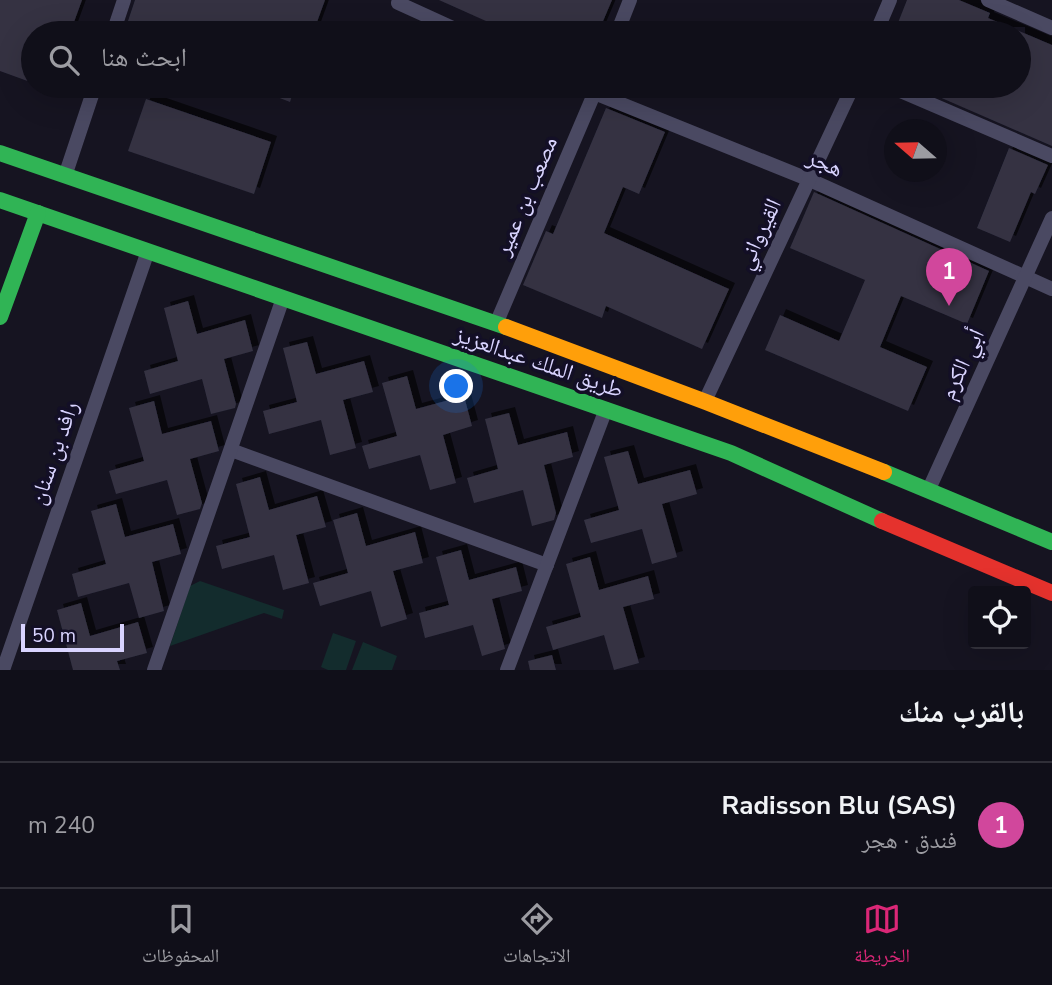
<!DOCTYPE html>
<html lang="ar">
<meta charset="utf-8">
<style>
body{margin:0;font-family:"Nunito Sans","Noto Naskh Arabic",sans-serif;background:#191822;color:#f1f3f6;direction:rtl}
.controls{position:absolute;right:21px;bottom:21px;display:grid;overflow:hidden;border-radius:7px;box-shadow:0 7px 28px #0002}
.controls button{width:63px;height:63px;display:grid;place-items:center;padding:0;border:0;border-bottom:2px solid #302f38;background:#100f19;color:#f1f3f6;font:35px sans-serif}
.compass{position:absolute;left:884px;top:119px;width:63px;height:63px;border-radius:50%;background:#100f19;box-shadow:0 7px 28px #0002;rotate:290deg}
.scale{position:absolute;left:21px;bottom:18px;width:103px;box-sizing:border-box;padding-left:7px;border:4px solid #d9d4ff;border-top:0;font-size:19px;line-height:24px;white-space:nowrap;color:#d9d4ff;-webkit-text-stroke:5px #130f26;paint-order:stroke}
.you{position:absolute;left:457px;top:387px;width:24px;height:24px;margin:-18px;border:5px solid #fff;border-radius:50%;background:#1a73e8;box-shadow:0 0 0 10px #1a73e833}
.badge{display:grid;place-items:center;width:46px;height:46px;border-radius:50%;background:#db2777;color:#fff;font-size:23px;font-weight:700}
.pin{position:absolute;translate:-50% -58px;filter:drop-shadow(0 2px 4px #0008)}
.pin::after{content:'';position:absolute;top:37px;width:24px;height:21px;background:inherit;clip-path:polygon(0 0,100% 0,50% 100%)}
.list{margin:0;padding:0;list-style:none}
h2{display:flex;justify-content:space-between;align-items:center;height:91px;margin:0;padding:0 28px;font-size:30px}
h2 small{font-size:23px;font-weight:400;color:#9c9ca2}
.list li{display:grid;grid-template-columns:46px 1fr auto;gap:21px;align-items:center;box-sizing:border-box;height:126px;padding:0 28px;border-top:2px solid #302f38}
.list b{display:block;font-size:26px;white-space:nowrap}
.list p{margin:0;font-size:23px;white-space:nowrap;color:#9c9ca2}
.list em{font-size:23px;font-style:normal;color:#9c9ca2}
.icon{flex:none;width:38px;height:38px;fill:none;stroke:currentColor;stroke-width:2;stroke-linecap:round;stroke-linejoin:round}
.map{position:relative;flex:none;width:1052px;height:670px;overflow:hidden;direction:ltr}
.search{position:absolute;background:#100f19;box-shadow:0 7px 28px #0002;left:21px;right:21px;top:21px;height:77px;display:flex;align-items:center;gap:18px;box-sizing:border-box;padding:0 24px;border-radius:38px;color:#9c9ca2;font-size:26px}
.sheet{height:217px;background:#100f19}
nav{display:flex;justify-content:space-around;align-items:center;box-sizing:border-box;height:98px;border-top:2px solid #302f38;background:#100f19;font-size:19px;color:#9c9ca2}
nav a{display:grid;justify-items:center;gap:4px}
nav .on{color:#db2777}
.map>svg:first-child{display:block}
.green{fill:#132c2d}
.building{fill:#343243;filter:url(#shadow)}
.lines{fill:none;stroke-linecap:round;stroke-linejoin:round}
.street{stroke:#4a4962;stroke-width:14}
.fast{stroke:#30b455;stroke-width:16}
.slow{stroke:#ff9f0a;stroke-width:16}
.jam{stroke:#e5322d;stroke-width:16}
.labels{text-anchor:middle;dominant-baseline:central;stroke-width:7;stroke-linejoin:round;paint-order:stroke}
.street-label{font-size:23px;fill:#d9d4ff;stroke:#130f26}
</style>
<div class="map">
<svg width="1052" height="670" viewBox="0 0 1052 670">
<defs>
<filter id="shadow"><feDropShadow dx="6" dy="-6" stdDeviation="0" flood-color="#0009"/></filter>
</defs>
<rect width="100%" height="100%" fill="#161421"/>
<g class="green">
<path d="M200,581L284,610L282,619L264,613L170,646L190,586Z"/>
<path d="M333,633L356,641L346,670H328L321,667Z"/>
<path d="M363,642L397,656L392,670H352Z"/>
</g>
<g class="building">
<path d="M0,0H82L70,33H33V83L0,71Z"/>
<path d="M135,0H325L313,33H124Z"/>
<path d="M439,0H612L598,33H513Z"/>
<path d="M907,0H959L990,13L988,18L1052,45V146L914,86H1019V33H894Z"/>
<path d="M249,86H295L290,102Z"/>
<path d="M146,99L271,142L254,194L128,151Z"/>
<path d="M606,108L665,132L639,194L623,187L604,233L729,289L702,349L606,306L602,318L523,285L546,231L553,234Z"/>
<path d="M1009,148L1048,165L1035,194L1031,192L1010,242L977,228Z"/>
<path d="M814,192L989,271L967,324L901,296L880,347L927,367L908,411L765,350L780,315L839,341L865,280L790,248Z"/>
<path d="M188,301L197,334L245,320L253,351L224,359L236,404L235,408L211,414L202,379L150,394L144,371L178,361L164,308Z"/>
<path d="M307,342L316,374L364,361L373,392L343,400L356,448L330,455L321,420L269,434L263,411L297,402L283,348Z"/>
<path d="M407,376L416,409L464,396L472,426L443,435L456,483L430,490L420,455L369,469L362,446L397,436L382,383Z"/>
<path d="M154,401L162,434L211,421L219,451L190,459L202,503L200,509L177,515L167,480L116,494L109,471L144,461L129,408Z"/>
<path d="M509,413L518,445L567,432L573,457L544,465L556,513L554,520L532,526L523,490L474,503L467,478L498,469L485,419Z"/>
<path d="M628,451L638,484L690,470L697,494L662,504L677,557L652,564L642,529L591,543L584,520L619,510L604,457Z"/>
<path d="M260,477L269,510L317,496L326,527L296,535L309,583L283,590L274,555L222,569L216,546L250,537L236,484Z"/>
<path d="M116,504L125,537L173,524L181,554L152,562L164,611L139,618L129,583L78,597L72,574L106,564L91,511Z"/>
<path d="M357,513L366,546L415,532L423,563L393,571L407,619L381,627L371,591L320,606L313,583L348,573L333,520Z"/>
<path d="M461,550L469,580L516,567L522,591L492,599L505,649L482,656L473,625L425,638L419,613L449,605L436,557Z"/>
<path d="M590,557L599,590L648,576L654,599L623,607L639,663L614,670L604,635L553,650L546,627L581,617L566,564Z"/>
<path d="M81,603L90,636L138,622L147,653L117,661L120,670H73L57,610Z"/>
<path d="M552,655L556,670H530L528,661Z"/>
</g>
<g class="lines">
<g class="street">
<path d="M988,0L1052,28"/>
<path d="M398,3L464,33"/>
<path d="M113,33L124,0"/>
<path d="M617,33L630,0"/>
<path d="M876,33L890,0"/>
<path d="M577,86L810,180L1052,289"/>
<path d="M889,86L1052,156"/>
<path d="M65,176L95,86"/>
<path d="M496,324L597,87"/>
<path d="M705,401L853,86"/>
<path d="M231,450L547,565"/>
<path d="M929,489L1052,218"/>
<path d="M3,670L148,251"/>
<path d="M154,670L283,298"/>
<path d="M507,670L606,409"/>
</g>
<g class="fast">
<path d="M0,153L506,327"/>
<path d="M0,200L731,453L882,521"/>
<path d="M0,317L38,213"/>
<path d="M884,472L1052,542"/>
</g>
<path class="slow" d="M506,327L706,402L884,472"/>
<path class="jam" d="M882,521L1052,593"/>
</g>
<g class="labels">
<g class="street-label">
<text transform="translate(825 163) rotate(23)">هجر</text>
<text transform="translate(526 196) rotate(-67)">مصعب بن عمير</text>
<text transform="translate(759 234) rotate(-65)">القيرواني</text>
<text transform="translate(539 362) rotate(19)">طريق الملك عبدالعزيز</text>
<text transform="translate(962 364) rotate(-65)">أبي الكرم</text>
<text transform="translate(54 453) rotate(-71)">رافد بن سنان</text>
</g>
</g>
</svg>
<div class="controls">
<button><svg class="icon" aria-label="locate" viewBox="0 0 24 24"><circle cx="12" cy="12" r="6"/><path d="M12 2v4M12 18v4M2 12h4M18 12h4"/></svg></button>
</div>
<svg class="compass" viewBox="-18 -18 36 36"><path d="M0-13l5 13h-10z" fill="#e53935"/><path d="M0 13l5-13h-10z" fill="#9c9ca2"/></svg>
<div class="scale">50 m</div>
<div class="you"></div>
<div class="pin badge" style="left:949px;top:306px;background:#d1479c">1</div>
<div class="search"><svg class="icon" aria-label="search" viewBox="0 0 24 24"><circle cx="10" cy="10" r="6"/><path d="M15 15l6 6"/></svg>ابحث هنا</div>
</div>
<section class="sheet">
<h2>بالقرب منك<small></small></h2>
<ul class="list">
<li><span class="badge" style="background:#d1479c">1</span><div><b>Radisson Blu (SAS)</b><p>فندق · هجر</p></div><em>240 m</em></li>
</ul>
</section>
<nav>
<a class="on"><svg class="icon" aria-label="map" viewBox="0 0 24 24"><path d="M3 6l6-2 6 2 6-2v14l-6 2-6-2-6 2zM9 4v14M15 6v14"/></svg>الخريطة</a>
<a><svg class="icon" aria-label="directions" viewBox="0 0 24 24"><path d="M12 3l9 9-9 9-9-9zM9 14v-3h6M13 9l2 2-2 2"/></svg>الاتجاهات</a>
<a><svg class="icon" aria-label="saved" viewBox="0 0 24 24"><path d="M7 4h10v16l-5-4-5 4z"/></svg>المحفوظات</a>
</nav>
